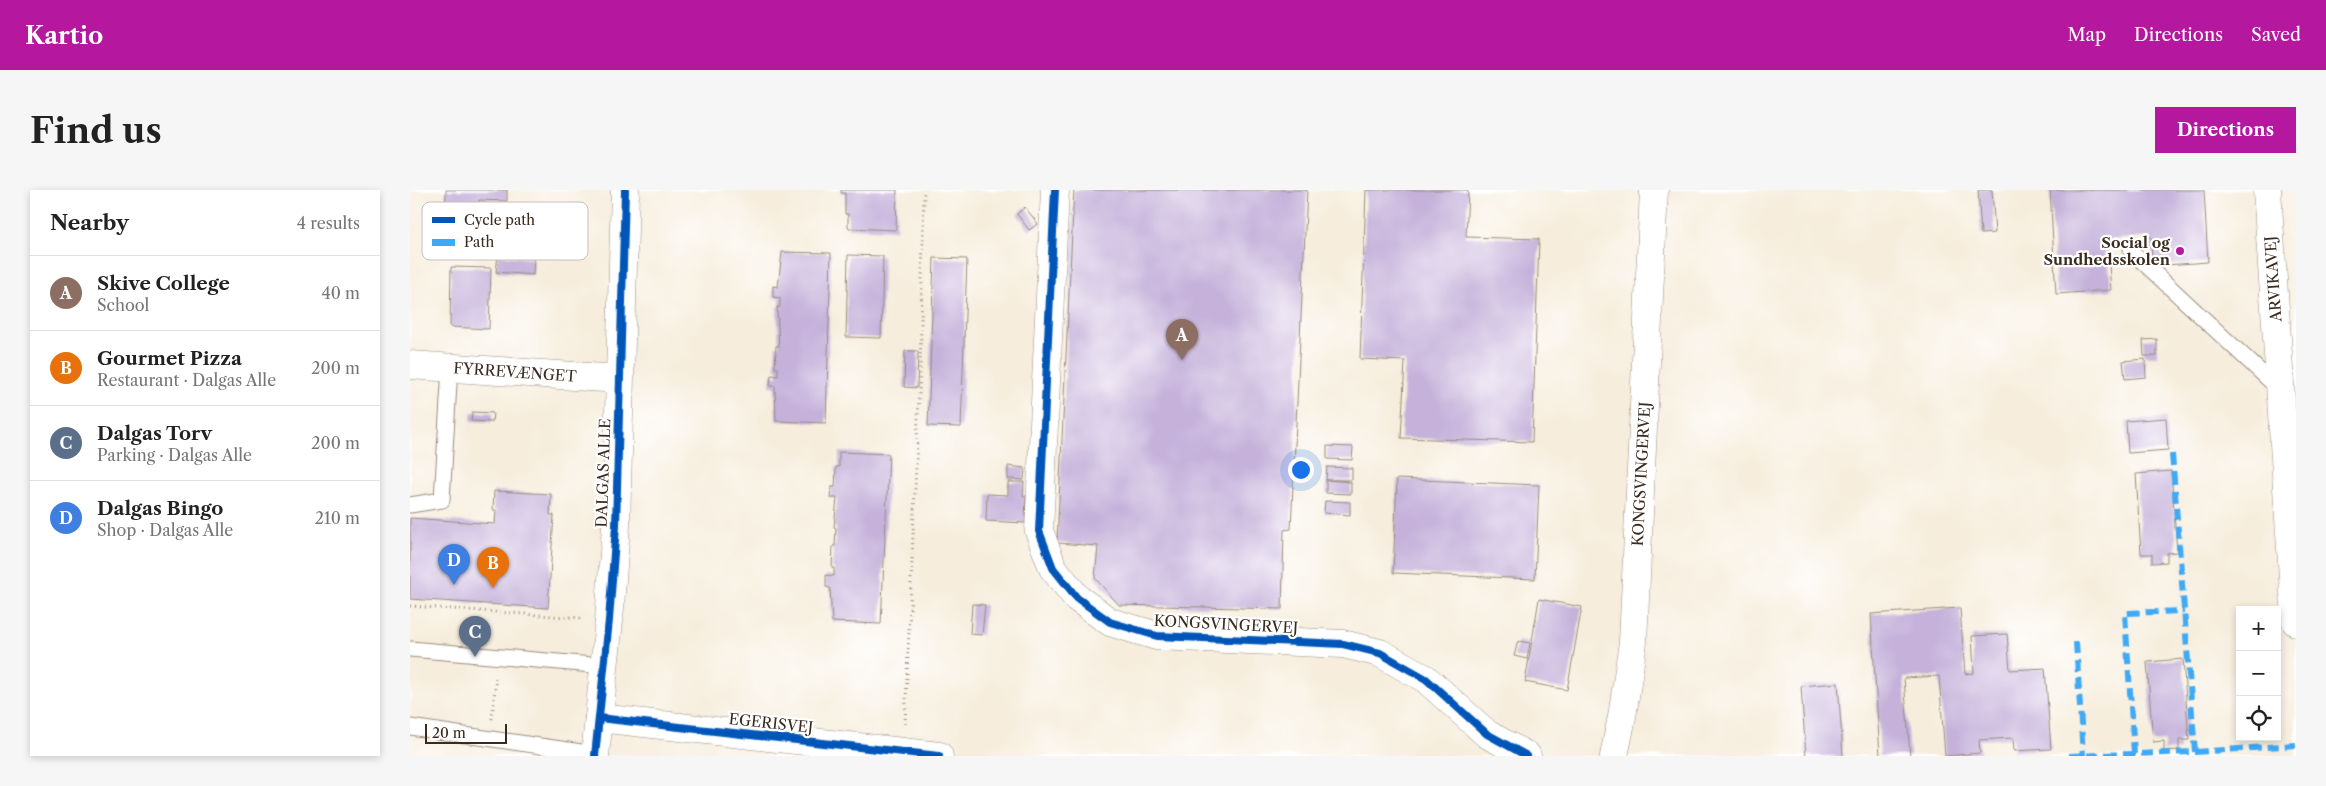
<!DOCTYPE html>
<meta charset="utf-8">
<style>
body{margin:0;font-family:"Libre Caslon Text",serif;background:#f6f6f6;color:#222}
.controls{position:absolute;right:15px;bottom:15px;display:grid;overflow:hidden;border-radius:0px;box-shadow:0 2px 8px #0003}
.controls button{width:45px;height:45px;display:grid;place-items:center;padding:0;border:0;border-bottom:1px solid #e0e0e0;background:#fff;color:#222;font:25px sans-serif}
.scale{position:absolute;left:15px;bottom:12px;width:82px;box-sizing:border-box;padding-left:5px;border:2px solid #3b2a1e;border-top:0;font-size:14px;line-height:18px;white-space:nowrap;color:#3b2a1e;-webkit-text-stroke:4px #fff;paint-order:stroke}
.you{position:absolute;left:890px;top:279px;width:18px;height:18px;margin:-12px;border:4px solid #fff;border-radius:50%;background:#1a73e8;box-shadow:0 0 0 8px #1a73e833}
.badge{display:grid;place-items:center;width:32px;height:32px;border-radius:50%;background:#b5179e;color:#fff;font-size:16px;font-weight:700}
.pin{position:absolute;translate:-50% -41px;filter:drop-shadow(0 1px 2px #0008)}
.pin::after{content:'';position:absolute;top:26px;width:18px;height:15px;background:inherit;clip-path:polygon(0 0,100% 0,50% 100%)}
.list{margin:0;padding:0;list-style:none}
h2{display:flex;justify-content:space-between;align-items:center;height:65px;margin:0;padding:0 20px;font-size:21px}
h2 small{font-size:16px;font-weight:400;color:#767676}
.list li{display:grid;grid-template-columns:32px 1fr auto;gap:15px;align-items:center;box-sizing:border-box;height:75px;padding:0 20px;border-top:1px solid #e0e0e0}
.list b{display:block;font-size:19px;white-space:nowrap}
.list p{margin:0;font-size:16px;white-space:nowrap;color:#767676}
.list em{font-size:16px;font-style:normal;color:#767676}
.icon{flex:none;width:28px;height:28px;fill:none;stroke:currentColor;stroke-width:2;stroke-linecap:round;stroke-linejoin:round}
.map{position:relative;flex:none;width:1886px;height:566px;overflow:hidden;border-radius:0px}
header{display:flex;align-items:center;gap:30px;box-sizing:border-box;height:70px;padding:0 25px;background:#b5179e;color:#fff}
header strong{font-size:24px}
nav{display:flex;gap:28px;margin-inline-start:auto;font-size:18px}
.intro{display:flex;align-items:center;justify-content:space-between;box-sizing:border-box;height:120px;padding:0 30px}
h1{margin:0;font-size:35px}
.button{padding:12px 22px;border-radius:0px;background:#b5179e;color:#fff;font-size:18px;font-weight:700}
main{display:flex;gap:30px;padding:0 30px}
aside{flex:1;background:#fff;border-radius:0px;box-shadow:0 2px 8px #0003}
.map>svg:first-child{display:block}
.building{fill:#c5b1da}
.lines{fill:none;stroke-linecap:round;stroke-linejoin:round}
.lane-casing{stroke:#988c7d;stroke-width:17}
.street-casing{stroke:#988c7d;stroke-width:29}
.secondary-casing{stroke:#988c7d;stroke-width:29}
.path{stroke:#988c7d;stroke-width:3;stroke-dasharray:1 4;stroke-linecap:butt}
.lane{stroke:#fff;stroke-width:15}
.street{stroke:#fff;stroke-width:28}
.secondary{stroke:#fff;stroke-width:28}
.quiet{stroke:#3fa9f5;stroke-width:6;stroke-dasharray:12 6;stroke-linecap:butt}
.cycleway-casing{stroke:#fff;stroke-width:11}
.cycleway{stroke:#0057b8;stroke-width:8}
.poi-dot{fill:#b5179e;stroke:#fff;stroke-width:2}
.labels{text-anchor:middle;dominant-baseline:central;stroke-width:4.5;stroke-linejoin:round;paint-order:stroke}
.poi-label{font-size:15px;font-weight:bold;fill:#3b2a1e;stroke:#fff;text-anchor:end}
.street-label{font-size:15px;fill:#3b2a1e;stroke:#fff}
.key{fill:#fff;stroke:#c4bfbc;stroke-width:1}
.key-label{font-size:14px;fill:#3b2a1e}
</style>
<header>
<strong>Kartio</strong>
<nav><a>Map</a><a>Directions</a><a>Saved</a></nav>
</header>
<div class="intro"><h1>Find us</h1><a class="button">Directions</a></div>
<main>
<aside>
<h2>Nearby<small>4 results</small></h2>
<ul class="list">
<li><span class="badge" style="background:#8d6e63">A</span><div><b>Skive College</b><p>School</p></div><em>40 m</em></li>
<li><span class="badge" style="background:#e8710a">B</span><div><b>Gourmet Pizza</b><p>Restaurant · Dalgas Alle</p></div><em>200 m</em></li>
<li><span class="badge" style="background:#5c6f8a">C</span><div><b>Dalgas Torv</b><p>Parking · Dalgas Alle</p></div><em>200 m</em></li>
<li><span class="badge" style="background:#3f7fe0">D</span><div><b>Dalgas Bingo</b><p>Shop · Dalgas Alle</p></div><em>210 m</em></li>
</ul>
</aside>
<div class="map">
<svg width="1886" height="566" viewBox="0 0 1886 566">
<rect width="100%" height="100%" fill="#fff"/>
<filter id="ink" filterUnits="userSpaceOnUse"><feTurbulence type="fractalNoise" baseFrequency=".02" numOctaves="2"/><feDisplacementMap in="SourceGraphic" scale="10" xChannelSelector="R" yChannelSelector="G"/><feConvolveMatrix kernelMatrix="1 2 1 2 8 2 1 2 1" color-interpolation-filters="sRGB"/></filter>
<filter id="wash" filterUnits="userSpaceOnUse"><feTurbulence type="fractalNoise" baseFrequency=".0096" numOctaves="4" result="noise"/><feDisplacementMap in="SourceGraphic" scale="20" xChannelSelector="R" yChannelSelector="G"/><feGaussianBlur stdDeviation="1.12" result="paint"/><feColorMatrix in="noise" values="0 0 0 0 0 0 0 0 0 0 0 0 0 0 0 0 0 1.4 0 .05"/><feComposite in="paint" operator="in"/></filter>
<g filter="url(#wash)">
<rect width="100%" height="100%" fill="#f6eddc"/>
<g id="blocks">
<g class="building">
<path d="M36,0H97V11L69,10V25H72L71,60H34Z"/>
<path d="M431,0H487L486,40L438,38V24H435V3H431Z"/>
<path d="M664,0H897L881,339L874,340L872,419L709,415L685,388L688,356L647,353Z"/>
<path d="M956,0H1058L1056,47L1129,49L1122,252L991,248L995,171L950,169Z"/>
<path d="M1568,0H1582L1585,43L1571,44Z"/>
<path d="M1640,0H1794L1798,72L1742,76L1741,47L1697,50L1701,100L1646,104Z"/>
<path d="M615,17L628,34L619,40L607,24Z"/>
<path d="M372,62L421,63L416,233L366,231L365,196H360L361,185L368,186V178H365L366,156H369L367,117H370V108L363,107V96L368,97Z"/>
<path d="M88,65L124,69L123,85L86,82Z"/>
<path d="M438,65L473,66L471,148L436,147Z"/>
<path d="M524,68L557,69L551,237L518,236Z"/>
<path d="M41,77L81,78L79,139L40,137Z"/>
<path d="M1747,149V166H1734L1733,150Z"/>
<path d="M495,161H508L507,198L494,197Z"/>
<path d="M1735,169L1736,187L1715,189L1713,171Z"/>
<path d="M62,222L83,223L82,232L61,231Z"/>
<path d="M1756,228L1758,260L1718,263L1716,231Z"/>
<path d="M917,256L943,257L942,270L917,269Z"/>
<path d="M429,262L479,264L471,434L422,432L420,398L416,397V385L424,386V378H422L423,356H425L426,338L424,337L427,308H420L421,297H425L426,277H429Z"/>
<path d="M598,276L615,278L614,290L598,289Z"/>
<path d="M917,277L942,278V290H916Z"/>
<path d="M1761,281L1767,362L1757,363V372L1742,373V364H1731L1726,284Z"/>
<path d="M987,289L1129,295L1125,389L983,383Z"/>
<path d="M916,290L941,292V304L916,303Z"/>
<path d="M598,292H614L613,306H616L615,333L576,331L577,304L598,305Z"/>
<path d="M84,301L141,304L140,325H144L138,418L0,409V328L85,334L86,320H83Z"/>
<path d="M915,311L940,312V325L914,323Z"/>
<path d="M1129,409L1172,417L1157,500L1115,492Z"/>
<path d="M562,414L575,415L572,445L560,444Z"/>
<path d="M1550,418L1555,484L1564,483L1562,446L1597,444L1600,480L1635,478L1641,559L1604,561L1603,548L1569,550L1570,563L1535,566L1529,486L1494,488L1500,566H1470L1461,424Z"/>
<path d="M1108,451L1120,453L1117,469L1104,466Z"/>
<path d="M1773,469L1779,550H1769V560L1754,561V551L1743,552L1737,472Z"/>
<path d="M1428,493L1433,566H1396L1391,496Z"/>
</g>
</g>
</g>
<g filter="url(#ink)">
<use href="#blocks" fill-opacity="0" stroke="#988c7d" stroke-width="1"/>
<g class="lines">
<g class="lane-casing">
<g id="lane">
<path d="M1721,61L1870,200"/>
<path d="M0,315L32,310L40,177"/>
<path d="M0,459L194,476"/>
<path d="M0,537L185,564"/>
</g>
</g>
<g class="street-casing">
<g id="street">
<path d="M645,0L629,341L643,378L667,408L700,432L747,446L933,454L970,463L1016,489L1077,544L1117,566"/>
<path d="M1857,0L1886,432"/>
<path d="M0,175L209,189"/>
<path d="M1204,566L1212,527L1223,452L1244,0"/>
</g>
</g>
<g class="secondary-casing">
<g id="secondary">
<path d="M189,528L529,566"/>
<path d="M185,566L199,430L206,336L215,0"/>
</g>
</g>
<g class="path">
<path d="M0,416L171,428"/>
<path d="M82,529L86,488"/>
<path d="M495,534L510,181L514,0"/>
</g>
<use href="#lane" class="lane"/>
<use href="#street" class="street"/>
<use href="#secondary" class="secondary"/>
<g class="quiet">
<path d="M1762,264L1785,562"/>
<path d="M1666,452L1673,566"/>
<path d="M1724,564L1715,423L1774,421"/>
<path d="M1659,566L1785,562L1886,555"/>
</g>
<g class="cycleway-casing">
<g id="cycleway">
<path d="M645,0L629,341L643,378L667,408L700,432L747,446L933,454L970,463L1016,489L1077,544L1117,566"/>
<path d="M189,528L529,566"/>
<path d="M185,566L199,430L206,336L215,0"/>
</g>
</g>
<use href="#cycleway" class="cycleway"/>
</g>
</g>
<circle class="poi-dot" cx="1770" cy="61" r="5"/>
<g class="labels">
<g class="poi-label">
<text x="1760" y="52">Social og<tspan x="1760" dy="17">Sundhedsskolen</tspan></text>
</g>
<g class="street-label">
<text transform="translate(1863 89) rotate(-94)">ARVIKAVEJ</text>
<text transform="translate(105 182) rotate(4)">FYRREVÆNGET</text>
<text transform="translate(193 283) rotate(-88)">DALGAS ALLE</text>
<text transform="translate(1231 284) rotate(-87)">KONGSVINGERVEJ</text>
<text transform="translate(816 434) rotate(3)">KONGSVINGERVEJ</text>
<text transform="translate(361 533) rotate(6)">EGERISVEJ</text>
</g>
</g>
<rect x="12" y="12" width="166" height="58" rx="8" class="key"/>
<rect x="22" y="27" width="23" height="6" fill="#0057b8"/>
<rect x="22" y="49" width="23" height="7" fill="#3fa9f5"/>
<g class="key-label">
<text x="54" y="35">Cycle path</text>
<text x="54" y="57">Path</text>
</g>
</svg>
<div class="controls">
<button>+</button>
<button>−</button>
<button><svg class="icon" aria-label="locate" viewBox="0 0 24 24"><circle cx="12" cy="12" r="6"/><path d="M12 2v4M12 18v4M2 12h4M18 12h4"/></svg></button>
</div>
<div class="scale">20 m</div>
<div class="you"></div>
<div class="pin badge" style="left:772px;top:170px;background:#8d6e63">A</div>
<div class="pin badge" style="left:83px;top:398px;background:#e8710a">B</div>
<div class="pin badge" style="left:65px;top:467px;background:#5c6f8a">C</div>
<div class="pin badge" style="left:44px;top:395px;background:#3f7fe0">D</div>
</div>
</main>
